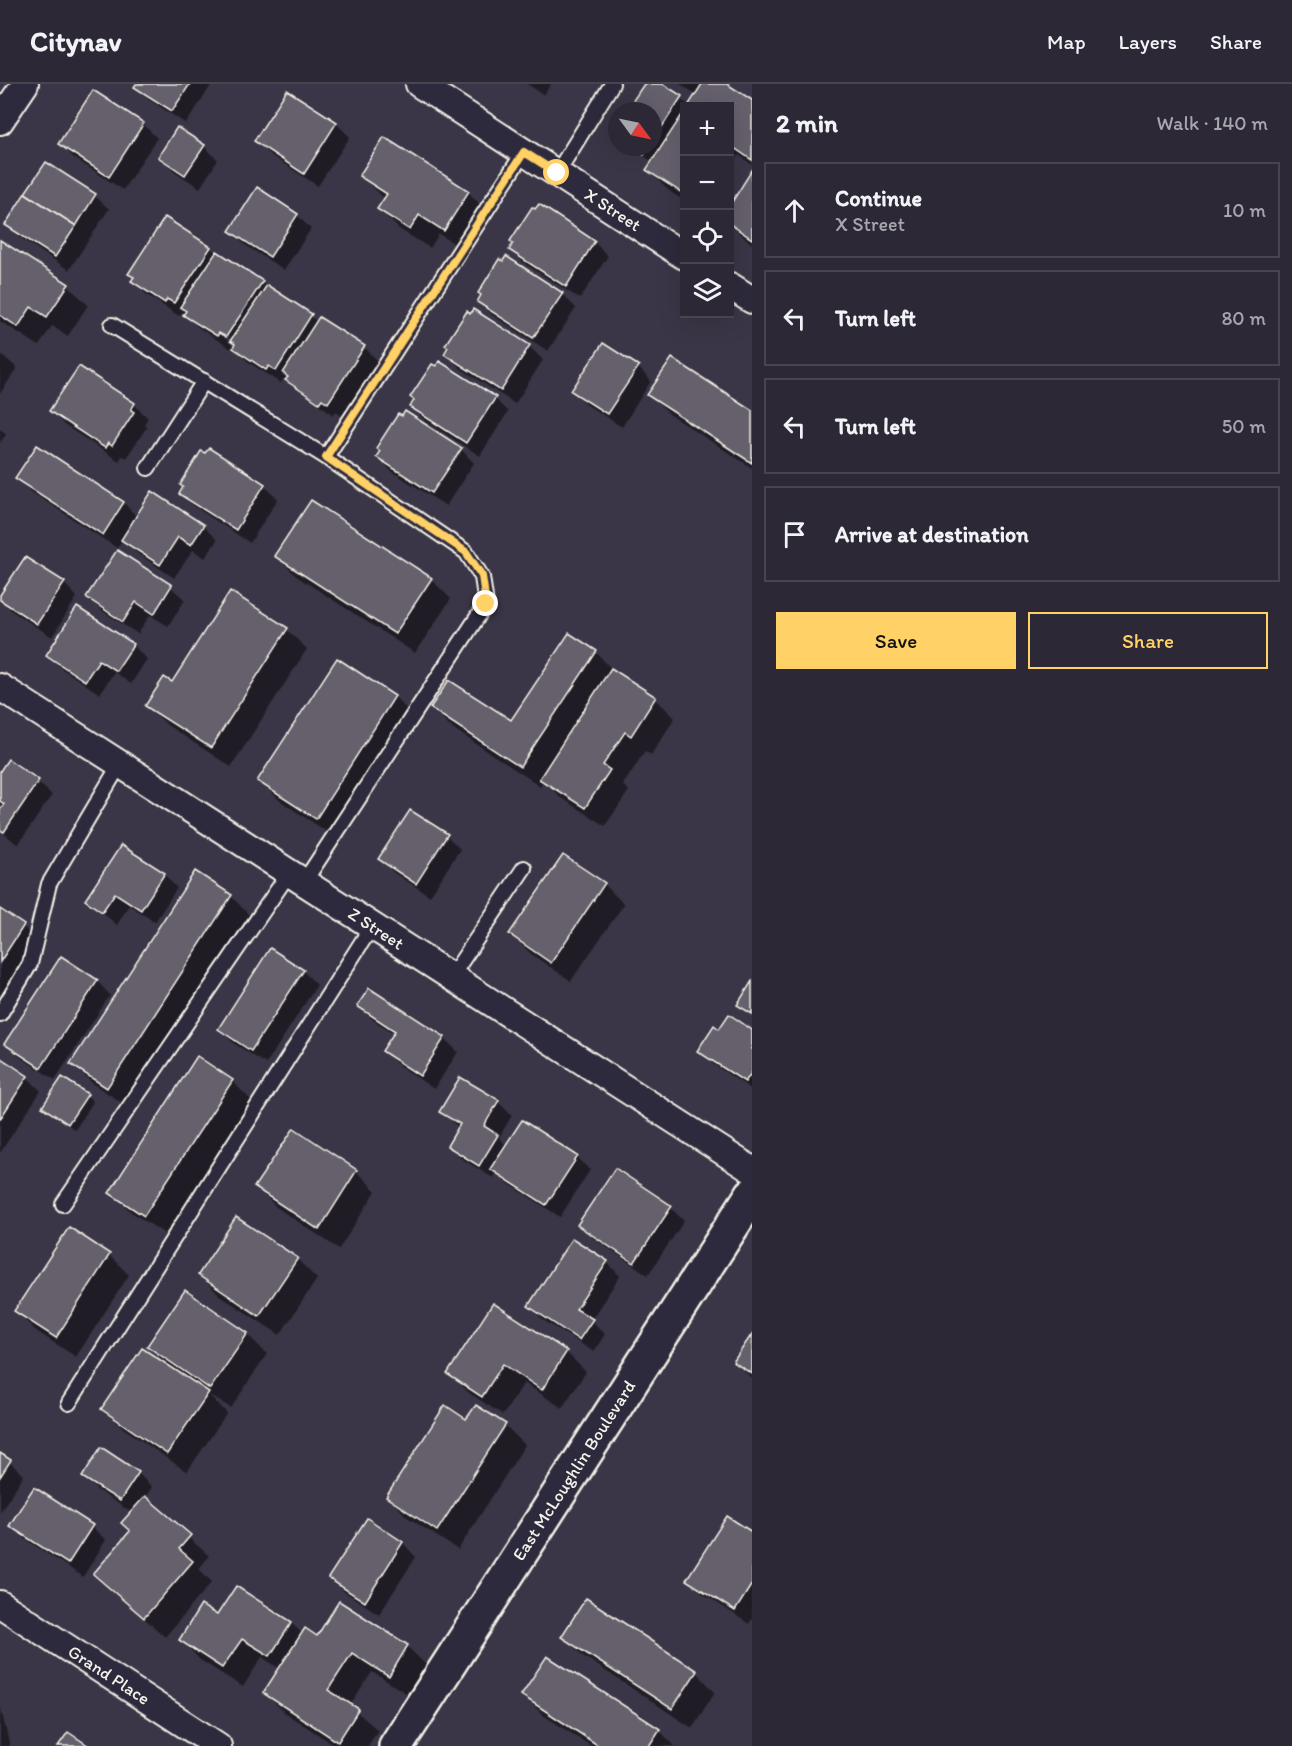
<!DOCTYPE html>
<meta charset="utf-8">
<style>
body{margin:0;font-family:Itim,sans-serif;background:#34303d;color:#f1f3f6}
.controls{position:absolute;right:18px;top:18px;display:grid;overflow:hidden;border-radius:0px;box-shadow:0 6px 24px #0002}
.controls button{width:54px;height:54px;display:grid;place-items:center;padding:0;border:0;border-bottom:2px solid #484450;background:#2c2835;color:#f1f3f6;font:30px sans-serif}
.compass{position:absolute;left:608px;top:18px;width:54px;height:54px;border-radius:50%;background:#2c2835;box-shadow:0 6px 24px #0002;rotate:123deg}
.stop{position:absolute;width:18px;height:18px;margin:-14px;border:4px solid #ffd166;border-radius:50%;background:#fff}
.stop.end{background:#ffd166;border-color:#fff;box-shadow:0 2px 6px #0008}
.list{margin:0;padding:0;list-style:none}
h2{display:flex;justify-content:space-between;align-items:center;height:78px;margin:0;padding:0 24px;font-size:26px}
h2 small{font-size:20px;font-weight:400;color:#a6a6ad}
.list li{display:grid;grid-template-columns:39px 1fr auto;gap:18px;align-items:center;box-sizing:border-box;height:96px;margin:0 12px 12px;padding:0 12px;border:2px solid #484450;border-radius:0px}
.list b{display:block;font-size:22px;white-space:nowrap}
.list p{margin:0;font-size:20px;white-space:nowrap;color:#a6a6ad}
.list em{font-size:20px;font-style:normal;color:#a6a6ad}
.actions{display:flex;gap:12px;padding:18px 24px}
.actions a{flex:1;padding:14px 0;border:2px solid #ffd166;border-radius:0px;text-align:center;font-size:21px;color:#ffd166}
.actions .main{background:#ffd166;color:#111}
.icon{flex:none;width:33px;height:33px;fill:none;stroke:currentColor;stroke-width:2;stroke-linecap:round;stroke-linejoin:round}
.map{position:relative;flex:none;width:752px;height:1662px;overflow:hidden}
header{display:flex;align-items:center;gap:36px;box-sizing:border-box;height:84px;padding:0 30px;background:#2c2835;border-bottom:2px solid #484450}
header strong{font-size:28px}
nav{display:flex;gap:33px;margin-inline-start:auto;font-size:21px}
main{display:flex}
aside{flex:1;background:#2c2835}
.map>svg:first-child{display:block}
.shadow{fill:#0007;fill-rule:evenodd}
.building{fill:#65616c;stroke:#f4f1e8;stroke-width:1.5}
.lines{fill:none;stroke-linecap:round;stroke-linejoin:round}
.lane-casing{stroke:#f4f1e8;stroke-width:18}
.street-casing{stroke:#f4f1e8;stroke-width:30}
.secondary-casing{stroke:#f4f1e8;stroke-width:38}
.lane{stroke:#2f2a3d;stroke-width:14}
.street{stroke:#2f2a3d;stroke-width:26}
.secondary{stroke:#2f2a3d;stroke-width:33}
.route{stroke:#ffd166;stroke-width:8}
.labels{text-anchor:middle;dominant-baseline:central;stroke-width:6;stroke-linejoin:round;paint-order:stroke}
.street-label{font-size:18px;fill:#f4f1e8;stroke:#2f2a3d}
</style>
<header>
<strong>Citynav</strong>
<nav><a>Map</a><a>Layers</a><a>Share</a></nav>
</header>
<main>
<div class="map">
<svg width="752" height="1662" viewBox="0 0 752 1662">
<rect width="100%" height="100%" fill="#3b3647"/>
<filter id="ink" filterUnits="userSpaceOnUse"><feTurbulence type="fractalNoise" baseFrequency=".0167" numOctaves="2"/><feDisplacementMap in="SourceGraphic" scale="12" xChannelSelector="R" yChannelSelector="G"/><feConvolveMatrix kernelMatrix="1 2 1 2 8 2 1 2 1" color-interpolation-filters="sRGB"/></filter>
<g filter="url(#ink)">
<g class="shadow">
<path d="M138,0H212L186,40L150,16L136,2Z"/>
<path d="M527,0H551L544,11Z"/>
<path d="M645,0H660L690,22L697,11L680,0H724L752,18V81L739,71L730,85V22H684V117L668,106L648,86L653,78L630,63H653V27H628Z"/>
<path d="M288,8L336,39L350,53L318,102L270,71L256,57Z"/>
<path d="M143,40L157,54L123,106L74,74L60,60Z"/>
<path d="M384,55L468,108L488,128L464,166L439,150L430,164L399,145L379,125L385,115L361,92Z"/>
<path d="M204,62L218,76L200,104L174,87L160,73Z"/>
<path d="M46,80L95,112L109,125L69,186L21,154L7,141Z"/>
<path d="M752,89V160L730,141V123Z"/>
<path d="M539,123L594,158L608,172L580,215L525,180L511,166Z"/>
<path d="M297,131L311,145L284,186L245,161L231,147Z"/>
<path d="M0,157L68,202L88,221L68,252L52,242L39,262L0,237Z"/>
<path d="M210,164L318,238L364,263L378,277L342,332L336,327L334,331L283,295L281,299L248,278L233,262L231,265L199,244L182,228L179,232L147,211L133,197L135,194L130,189ZM222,247L236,261V265L220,249Z"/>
<path d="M504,179L562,210L576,224L548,267L492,231L479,218Z"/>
<path d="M474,227L529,262L543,276L515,320L460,284L446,270Z"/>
<path d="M0,269L17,284L0,310Z"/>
<path d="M672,276L752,328V384L669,330L649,311Z"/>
<path d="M638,283L651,297L622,343L587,321L573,307Z"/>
<path d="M495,315L508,328L480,372L425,337L411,323Z"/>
<path d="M134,320L148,334L144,340L147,343L126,374L122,372L119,377L64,341L51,327Z"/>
<path d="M0,344L6,350L0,359Z"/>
<path d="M37,363L124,419L137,433L203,442L217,456L205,474L193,466L174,494L137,469L123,455L117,464L31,408L17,394Z"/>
<path d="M461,365L474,379L446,422L391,387L378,373Z"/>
<path d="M264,401L278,415L250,459L195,423L181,410Z"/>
<path d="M276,472L431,495L451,515L415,569L296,492Z"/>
<path d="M64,499L77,513L52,553L13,528L0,515Z"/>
<path d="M171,503L185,516L168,542L150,531L138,550L102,527L88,513Z"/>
<path d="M230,509L287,546L307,565L231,683L167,641L147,622L172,600Z"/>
<path d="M133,561L147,575L131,600L114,588L100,610L62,585L48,571Z"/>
<path d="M596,568L615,589L655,614L675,634L651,671L645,667L623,701L629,707L605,742L561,714L544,697L540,702L452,644L432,624L512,639Z"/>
<path d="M337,576L395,613L414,633L336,754L279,716L259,696Z"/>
<path d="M0,689L38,698L52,711L18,761L0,746V728L4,723L0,720Z"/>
<path d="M447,752L460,765L430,812L394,789L380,775Z"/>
<path d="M164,790L177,804L155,838L129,821L117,841L87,816Z"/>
<path d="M604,800L624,820L571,897L531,870L511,850Z"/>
<path d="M231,812L250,832L128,1023L92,999L72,980Z"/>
<path d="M0,827L23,842L37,856L0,913Z"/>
<path d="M303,887L317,901L266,980L233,959L220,945Z"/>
<path d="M97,897L110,911L55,996L20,973L6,960Z"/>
<path d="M359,922L444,954L458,968L434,1005L398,981L384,967L395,950L373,936Z"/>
<path d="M729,932L752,948V1006L713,980L699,966Z"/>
<path d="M0,978L27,993L41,1007L0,1069Z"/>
<path d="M461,995L498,1018L512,1031L499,1054L507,1062L577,1073L590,1086L560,1133L506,1098L497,1089L493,1094L462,1075L448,1062L459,1044L441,1027Z"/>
<path d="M232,997L252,1017L165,1150L131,1128L111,1108Z"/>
<path d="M87,1011L93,1018L75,1046L44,1023Z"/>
<path d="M294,1046L356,1087L376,1107L339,1165L276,1123L256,1103Z"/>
<path d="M671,1124L684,1137L648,1191L593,1154L579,1141Z"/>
<path d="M109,1171L129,1191L76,1273L36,1247L16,1227Z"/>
<path d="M297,1175L317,1195L280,1251L219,1211L200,1191Z"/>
<path d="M607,1178L620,1192L591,1236L605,1250L594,1268L543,1236L530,1222Z"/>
<path d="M185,1208L247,1250L267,1270L231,1324L209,1311L227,1329L187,1388L123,1344L103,1325L167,1280L149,1262Z"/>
<path d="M752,1253V1295L735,1278Z"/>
<path d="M566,1268L586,1288L562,1324L524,1299L503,1331L469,1309L449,1289Z"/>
<path d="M476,1323L506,1342L525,1361L458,1466L407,1433L388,1413L467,1337Z"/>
<path d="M0,1370L24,1391L0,1428Z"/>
<path d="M138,1389L152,1403L145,1414L209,1472L199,1485L212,1498L165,1553L95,1490L131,1447L132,1429L97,1406L84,1392Z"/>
<path d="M35,1405L92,1443L106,1456L83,1493L25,1455L11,1441Z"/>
<path d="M728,1434L752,1450V1535L749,1540L702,1509L688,1495Z"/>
<path d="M367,1436L403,1459L416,1473L379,1530L343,1507L330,1493Z"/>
<path d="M340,1519L407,1562L427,1582L409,1611L372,1588L350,1622L378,1646L368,1662H336L285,1629L265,1609L280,1585L262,1573L243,1603L200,1576L181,1556L217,1533L291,1539L303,1550L317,1554Z"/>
<path d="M563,1552L696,1588L715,1608L692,1644L583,1572Z"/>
<path d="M523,1611L659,1646L675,1662H591L543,1631Z"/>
<path d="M0,1621L10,1662H0Z"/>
</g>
<g class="building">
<path d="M136,0H190L172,27L134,3Z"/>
<path d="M644,0H663L682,12L653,57V27H626Z"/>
<path d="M702,0H727L752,16V76L730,61V22H688Z"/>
<path d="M93,6L144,39L109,93L58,60Z"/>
<path d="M287,6L337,38L304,90L254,57Z"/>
<path d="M684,28V105L682,109L646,86Z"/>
<path d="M617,41V54L611,50Z"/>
<path d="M177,43L205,61L185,91L158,73Z"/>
<path d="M384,53L469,107L444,147L419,131L410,146L377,125L387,110L359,92Z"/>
<path d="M631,63H649L644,71Z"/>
<path d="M46,78L96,110L76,142L25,109Z"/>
<path d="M752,86V155L730,140V121Z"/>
<path d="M257,103L298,130L270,173L229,147Z"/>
<path d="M25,109L76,142L55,173L5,141Z"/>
<path d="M539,120L595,157L566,203L509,166L513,159L510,157L532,123L535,125Z"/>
<path d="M165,133L211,163L174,219L167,215L165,219L131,197L134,193L128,190Z"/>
<path d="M0,156L69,200L47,233L31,223L18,243L0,231Z"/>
<path d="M217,167L263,197L226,253L219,249L217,252L183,231L186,227L180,223Z"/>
<path d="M506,172L563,209L533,254L477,218L481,211L478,209L499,175L503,177Z"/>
<path d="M267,201L312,230L276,287L269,282L266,286L233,264L235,260L230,257Z"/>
<path d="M473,225L530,261L501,307L444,270L448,263L445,261L467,227L470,230Z"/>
<path d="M319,233L365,262L328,319L322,315L319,319L285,296L288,293L283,289Z"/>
<path d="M603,259L639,282L607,330L571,307Z"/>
<path d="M672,274L752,326V379L647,311Z"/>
<path d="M439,277L496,313L466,359L410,323L414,316L410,313L432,280L436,282Z"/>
<path d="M79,282L135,319L131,326L134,328L112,362L108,359L105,364L49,327Z"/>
<path d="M405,327L462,364L432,409L376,373L380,367L376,364L398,330L402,332Z"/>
<path d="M37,361L124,418L103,451L15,394Z"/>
<path d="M209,364L265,400L236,446L179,410L183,403L180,401L201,367L205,369Z"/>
<path d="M152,407L204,441L191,461L178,453L160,481L121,456Z"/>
<path d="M311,416L432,494L395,550L274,472Z"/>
<path d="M117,466L172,501L154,530L136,518L123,538L86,513Z"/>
<path d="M25,473L65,498L37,540L0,516V511Z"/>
<path d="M230,507L288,544L211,664L145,622L164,593L172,598Z"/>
<path d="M77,523L134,560L116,587L99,576L85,597L46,571Z"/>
<path d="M569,549L597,567L520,683L430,624L449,596L511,636Z"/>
<path d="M337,574L395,612L316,735L257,697Z"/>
<path d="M611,584L656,613L631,652L625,648L603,681L610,686L585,724L539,695Z"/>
<path d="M8,675L39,696L4,748L0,746V726L4,720L0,717V687Z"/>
<path d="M410,726L448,750L416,800L378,775Z"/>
<path d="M121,761L165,789L141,826L115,809L102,828L85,816Z"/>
<path d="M563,771L605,799L551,879L509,850Z"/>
<path d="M195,787L232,811L107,1004L70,980Z"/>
<path d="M0,825L24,841L0,878Z"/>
<path d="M270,864L304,886L251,967L218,945Z"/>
<path d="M61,872L98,896L41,984L4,960Z"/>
<path d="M752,897V930L737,921Z"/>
<path d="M369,904L445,953L420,992L382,967L395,947L357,922Z"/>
<path d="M729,930L752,946V988L745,998L697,967L714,941L719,945Z"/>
<path d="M197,972L233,996L144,1132L109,1109Z"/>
<path d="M1,974L28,992L0,1035V975Z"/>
<path d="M62,993L88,1010L68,1040L42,1023Z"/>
<path d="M460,993L499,1016L484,1042L498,1051L479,1082L447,1062L460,1040L439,1028Z"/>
<path d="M522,1036L578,1072L546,1121L490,1085Z"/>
<path d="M294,1044L357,1086L319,1146L254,1103Z"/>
<path d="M615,1084L672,1122L634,1179L577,1141Z"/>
<path d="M236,1133L298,1174L259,1232L198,1191Z"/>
<path d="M69,1143L110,1170L56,1254L14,1227Z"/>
<path d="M572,1154L608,1177L576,1225L593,1235L579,1256L528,1222Z"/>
<path d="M185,1206L248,1249L210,1305L147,1262Z"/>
<path d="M493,1219L567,1267L542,1306L503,1280L482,1313L447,1290Z"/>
<path d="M752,1250V1290L733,1278Z"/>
<path d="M142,1264L209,1308L167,1370L101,1325Z"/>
<path d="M445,1321L466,1335L476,1321L506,1340L437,1447L386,1413Z"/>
<path d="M101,1363L139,1388L120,1417L82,1393Z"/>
<path d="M0,1369L11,1376L0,1393Z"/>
<path d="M34,1403L93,1441L68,1480L9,1442Z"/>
<path d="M145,1412L191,1451L179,1465L193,1477L144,1534L93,1490L130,1447L121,1439Z"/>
<path d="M727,1432L752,1448V1500L735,1527L686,1496Z"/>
<path d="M367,1434L403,1458L365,1518L328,1494Z"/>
<path d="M236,1502L292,1538L270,1572L242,1555L222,1584L179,1556L201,1521L217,1531Z"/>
<path d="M586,1514L697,1587L672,1625L561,1553Z"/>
<path d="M339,1517L408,1561L389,1593L352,1569L328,1606L359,1625L338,1658L263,1609L305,1544L317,1552Z"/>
<path d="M547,1572L660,1645L649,1662H599L521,1611Z"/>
<path d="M68,1648L89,1662H58Z"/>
</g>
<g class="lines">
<g class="lane-casing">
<g id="lane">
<path d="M557,89L612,0"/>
<path d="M112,241L326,373"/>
<path d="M148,384L204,297"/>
<path d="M304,798L486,520L482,493L466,468L326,373L524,68"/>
<path d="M451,893L524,784"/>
<path d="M0,930L30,880L49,800L120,680"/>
<path d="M63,1120L289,789"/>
<path d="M69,1319L372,842"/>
</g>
</g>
<g class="street-casing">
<g id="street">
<path id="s1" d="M419,0L684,172"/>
<path d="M0,37L25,0"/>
<path d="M730,202L752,216"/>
<path id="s2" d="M0,603L752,1086"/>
<path id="s3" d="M0,1520L218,1662"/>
</g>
</g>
<g class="secondary-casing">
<g id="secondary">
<path id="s4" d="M396,1662L752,1111"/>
</g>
</g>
<use href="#lane" class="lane"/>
<use href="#street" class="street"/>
<use href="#secondary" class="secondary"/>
</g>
</g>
<g class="lines" filter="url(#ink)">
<path class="route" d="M486,520L482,492L466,468L326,373L524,68L557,89"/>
</g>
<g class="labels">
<g class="street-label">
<text stroke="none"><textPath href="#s1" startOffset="231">X Street</textPath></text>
<text stroke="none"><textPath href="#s2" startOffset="447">Z Street</textPath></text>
<text stroke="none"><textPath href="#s4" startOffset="328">East McLoughlin Boulevard</textPath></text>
<text stroke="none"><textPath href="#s3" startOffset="130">Grand Place</textPath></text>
</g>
</g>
</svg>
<div class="controls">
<button>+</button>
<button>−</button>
<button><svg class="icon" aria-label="locate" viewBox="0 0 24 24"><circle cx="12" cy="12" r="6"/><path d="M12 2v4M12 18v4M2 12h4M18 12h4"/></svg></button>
<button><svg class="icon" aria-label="layers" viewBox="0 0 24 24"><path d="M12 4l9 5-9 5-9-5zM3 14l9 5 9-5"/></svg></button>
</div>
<svg class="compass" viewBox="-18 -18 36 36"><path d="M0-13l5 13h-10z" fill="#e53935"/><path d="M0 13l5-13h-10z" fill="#a6a6ad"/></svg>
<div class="stop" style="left:557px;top:89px"></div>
<div class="stop end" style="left:486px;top:520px"></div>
</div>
<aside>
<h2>2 min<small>Walk · 140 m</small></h2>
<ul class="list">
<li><svg class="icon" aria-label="ahead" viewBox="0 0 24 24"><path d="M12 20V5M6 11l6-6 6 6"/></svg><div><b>Continue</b><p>X Street</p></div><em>10 m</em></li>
<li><svg class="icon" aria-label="left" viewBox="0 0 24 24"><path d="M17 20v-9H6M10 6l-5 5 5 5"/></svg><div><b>Turn left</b></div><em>80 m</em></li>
<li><svg class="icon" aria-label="left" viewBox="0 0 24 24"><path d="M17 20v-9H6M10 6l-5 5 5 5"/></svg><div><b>Turn left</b></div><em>50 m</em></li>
<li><svg class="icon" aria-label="arrive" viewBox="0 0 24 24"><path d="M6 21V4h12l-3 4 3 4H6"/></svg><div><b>Arrive at destination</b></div></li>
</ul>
<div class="actions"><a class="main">Save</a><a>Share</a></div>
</aside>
</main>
